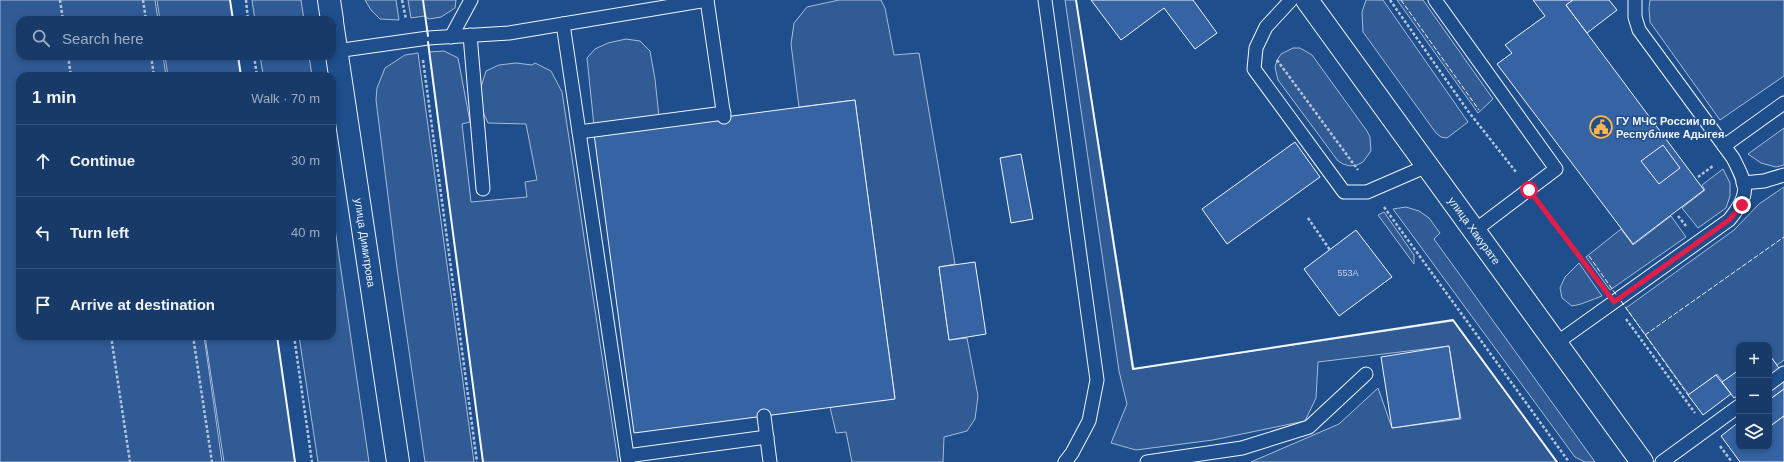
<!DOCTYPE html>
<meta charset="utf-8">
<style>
body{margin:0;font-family:Helvetica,sans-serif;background:#20416f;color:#f1f3f6}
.controls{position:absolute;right:12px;bottom:12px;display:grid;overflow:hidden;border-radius:8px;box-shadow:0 2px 6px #0003}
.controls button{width:36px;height:36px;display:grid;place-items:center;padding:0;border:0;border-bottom:1px solid #36547d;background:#173a69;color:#f1f3f6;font:20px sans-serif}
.stop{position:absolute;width:12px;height:12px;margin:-9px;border:3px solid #e11d48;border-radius:50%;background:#fff}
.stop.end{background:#e11d48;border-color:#fff;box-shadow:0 1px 4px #0008}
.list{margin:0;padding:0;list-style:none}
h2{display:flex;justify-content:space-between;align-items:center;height:52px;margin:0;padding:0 16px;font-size:17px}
h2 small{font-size:13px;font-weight:400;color:#9eadc0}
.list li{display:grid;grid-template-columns:26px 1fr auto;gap:12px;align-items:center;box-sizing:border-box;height:72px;padding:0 16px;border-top:1px solid #36547d}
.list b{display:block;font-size:15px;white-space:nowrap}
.list em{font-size:13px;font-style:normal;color:#9eadc0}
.icon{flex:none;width:22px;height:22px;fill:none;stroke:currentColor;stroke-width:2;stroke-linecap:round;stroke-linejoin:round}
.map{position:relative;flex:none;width:1784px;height:462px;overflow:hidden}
.search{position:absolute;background:#173a69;box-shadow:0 2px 6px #0003;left:16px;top:16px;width:320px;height:44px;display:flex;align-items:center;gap:10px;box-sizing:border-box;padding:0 14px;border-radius:12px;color:#9eadc0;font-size:15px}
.panel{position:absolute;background:#173a69;box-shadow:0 2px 6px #0003;left:16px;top:72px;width:320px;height:268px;border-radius:12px}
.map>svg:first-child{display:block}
.built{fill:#305b95;stroke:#a8bbd7}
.building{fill:#3563a3;stroke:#f2f6ff}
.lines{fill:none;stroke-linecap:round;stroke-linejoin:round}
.service-casing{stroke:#f2f6ff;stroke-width:15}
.secondary-casing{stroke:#f2f6ff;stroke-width:24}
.primary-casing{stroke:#f2f6ff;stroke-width:24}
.path{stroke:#b3c4dc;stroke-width:2.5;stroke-dasharray:3 2;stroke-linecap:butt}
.service{stroke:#1f4e8c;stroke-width:13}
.secondary{stroke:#1f4e8c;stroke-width:22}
.primary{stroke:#1f4e8c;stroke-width:22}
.fence{stroke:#f2f6ff;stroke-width:1;stroke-dasharray:5 2;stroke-linecap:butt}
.wall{stroke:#f2f6ff;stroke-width:2}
.route{stroke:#e11d48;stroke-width:5}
.labels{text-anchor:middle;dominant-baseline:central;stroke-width:3;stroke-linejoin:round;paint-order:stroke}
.number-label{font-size:9px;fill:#c3d1e8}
.poi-label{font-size:11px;font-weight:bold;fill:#f2f6ff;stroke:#1f4e8c;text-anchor:start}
.street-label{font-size:11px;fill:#f2f6ff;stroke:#1f4e8c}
</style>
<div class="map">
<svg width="1784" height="462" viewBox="0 0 1784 462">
<rect width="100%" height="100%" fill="#1f4e8c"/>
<g class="built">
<path d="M0,0H155L158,20H20V56H163L166,76H20V336H204L222,462H0Z"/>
<path d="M157,0H230L233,20H160Z"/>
<path d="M252,0H301L304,20H255Z"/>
<path d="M365,0H396L399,20L380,19L371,10Z"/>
<path d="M408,0H456L455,8L441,17L429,19L424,16L411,18Z"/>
<path d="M839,0H881L885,8L894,55L919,53L955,264L939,267L949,340L967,338L978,396L975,419L967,431L944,437L943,462H852L846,432L836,433L830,407L895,398L855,100L799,107L791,44L794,23L807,7Z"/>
<path d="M1065,0H1076L1134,369L1453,321L1557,462H1251L1339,424L1378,388L1392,428L1461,419L1449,346L1318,362L1316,398L1305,421L1213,440L1136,450L1111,443L1127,404L1119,371Z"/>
<path d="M1366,0H1383L1468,122L1447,138L1441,137L1436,133L1363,32L1362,12Z"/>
<path d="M1397,0H1423L1493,99L1478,113Z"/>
<path d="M1650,0H1784V76L1720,120L1650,22L1649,8Z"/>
<path d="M626,39L640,41L650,51L655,79L659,117L594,126L587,58L595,49L608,43Z"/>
<path d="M1293,48H1300L1312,55L1367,131L1370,137L1371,151L1363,162L1357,165L1350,166L1343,164L1338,161L1278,80L1275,67L1277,60L1281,54Z"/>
<path d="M444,51L458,58L470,122L462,124L471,202L527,197L525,182L537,180L526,124L488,123L483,112L481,87L486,71L499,65L516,63L532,65L535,63L551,71L562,92L618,462H483L429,52Z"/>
<path d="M418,53L474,462H425L397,268L376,100L377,88L385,68L405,55Z"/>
<path d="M165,56H238L241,76H168Z"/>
<path d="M260,56H309L312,76H279L278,73L263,74Z"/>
<path d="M1784,128V165L1776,167L1761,163L1748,154Z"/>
<path d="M1723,169L1730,183V196L1726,208L1698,228L1682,208L1705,190L1702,185Z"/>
<path d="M1784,187V360L1777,365L1771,357L1769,359V345H1739V370L1723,382L1717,374L1689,395L1626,308L1734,230L1759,204Z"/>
<path d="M1406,207L1419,211L1429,218L1440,233L1434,239L1595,462H1585L1575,457L1393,209Z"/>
<path d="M332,208L369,462H318L299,336H332Z"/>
<path d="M1384,212L1414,255V264L1378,215Z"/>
<path d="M1671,216L1686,237L1610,290L1586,257L1621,229L1633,245Z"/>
<path d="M1579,263L1602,296L1581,304L1572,306L1562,298L1560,288L1565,277Z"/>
<path d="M205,336H277L295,462H224Z"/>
</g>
<g class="building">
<path d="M1091,0H1193L1217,33L1195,49L1164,8L1121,40Z"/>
<path d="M1533,0H1573L1566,5L1704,190L1633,244L1497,64L1512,53L1505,45L1545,16Z"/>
<path d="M1573,0H1609L1617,10L1587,33L1566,5Z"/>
<path d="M855,100L895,399L634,433L594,134Z"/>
<path d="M1295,142L1320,177L1227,244L1202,209Z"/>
<path d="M1663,145L1680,168L1659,184L1641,161Z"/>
<path d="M1021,154L1033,219L1011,223L1000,158Z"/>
<path d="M1356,230L1392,277L1339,316L1304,269Z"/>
<path d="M975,262L986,334L949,340L939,267Z"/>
<path d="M1449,346L1460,418L1392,428L1381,357Z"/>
<path d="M1771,357L1784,375V389L1769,400V358Z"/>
<path d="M1739,370V395L1734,398L1722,382Z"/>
<path d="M1716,375L1731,394L1703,415L1688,395Z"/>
<path d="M1784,389V416L1769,427V400Z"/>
<path d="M1784,416V462H1740L1721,436L1739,422V447H1769V427Z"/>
</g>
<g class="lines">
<g class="service-casing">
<g id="service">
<path d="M707,0L724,117"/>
<path d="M1045,0L1097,380L1089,421L1072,453L1065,462"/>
<path d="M1291,0L1266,27L1256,48L1254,69L1344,192H1367L1427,166"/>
<path d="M1435,0L1556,169L1474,231"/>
<path d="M563,24L628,462"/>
<path d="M470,35L483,189"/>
<path d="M451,37L471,0"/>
<path d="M336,51L428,38L509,33L707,0"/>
<path d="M579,132L724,113"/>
<path d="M1724,146L1784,103"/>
<path d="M1743,183L1764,181L1784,175"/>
<path d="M1555,344L1729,220C1750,194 1748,187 1733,158L1639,30L1635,17V0"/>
<path d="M1769,384L1784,373"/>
<path d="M764,416L770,462"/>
<path d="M627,456L767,437"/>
<path d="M1147,462L1242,448L1309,427L1366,374"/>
<path d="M1662,462L1739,406"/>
</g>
</g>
<g class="secondary-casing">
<g id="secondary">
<path d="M329,0L332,20"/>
<path id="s1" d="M332,22L398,462"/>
</g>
</g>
<g class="primary-casing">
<g id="primary">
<path id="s2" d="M1307,0L1642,462"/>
</g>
</g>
<g class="path">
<path d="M60,0L63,20"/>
<path d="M143,0L146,20"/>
<path d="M246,0L248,20"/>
<path d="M402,0L406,19"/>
<path d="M1390,0L1468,111L1516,172"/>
<path d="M68,56L71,76"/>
<path d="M151,56L154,76"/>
<path d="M254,56L257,76"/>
<path d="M423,60L477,462"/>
<path d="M1277,60L1358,170"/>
<path d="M1698,177L1713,166"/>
<path d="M1384,207L1569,462"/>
<path d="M1542,207L1602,286"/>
<path d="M1678,216L1686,226"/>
<path d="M1308,218L1330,250"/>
<path d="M1626,319L1695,413"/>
<path d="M111,336L130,462"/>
<path d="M193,336L212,462"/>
<path d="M294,336L312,462"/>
<path d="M1720,446L1732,462"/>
</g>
<use href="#service" class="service"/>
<use href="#secondary" class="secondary"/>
<use href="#primary" class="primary"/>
<g class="fence">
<path d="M1401,0L1479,110"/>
<path d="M1589,256L1617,296"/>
<path d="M1621,301L1688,395"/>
<path d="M1645,335L1784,237"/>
</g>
<g class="wall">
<path d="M230,0L233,20"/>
<path d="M423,0L428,36"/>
<path d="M1076,0L1133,369L1453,320L1557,462"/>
<path d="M428,42L483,462"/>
<path d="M238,56L241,76"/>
<path d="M277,336L295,462"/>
</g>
</g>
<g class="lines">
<path class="route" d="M1529,190L1614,302L1729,220L1742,205"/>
</g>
<defs>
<g id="civic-ring" transform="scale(1.15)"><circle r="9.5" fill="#1f4e8c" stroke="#ffb74d" stroke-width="1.5"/><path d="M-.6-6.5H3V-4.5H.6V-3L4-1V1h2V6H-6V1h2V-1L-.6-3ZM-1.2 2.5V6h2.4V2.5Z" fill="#ffb74d"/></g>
</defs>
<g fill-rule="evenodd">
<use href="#civic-ring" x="1601" y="127"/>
</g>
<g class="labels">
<g class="number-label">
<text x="1348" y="273">553А</text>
</g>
<g class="poi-label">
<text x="1616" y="121">ГУ МЧС России по<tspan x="1616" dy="13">Республике Адыгея</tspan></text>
</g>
<g class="street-label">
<text stroke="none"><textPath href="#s2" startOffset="285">улица Хакурате</textPath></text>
<text stroke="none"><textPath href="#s1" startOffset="223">улица Димитрова</textPath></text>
</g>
</g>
</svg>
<div class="controls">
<button>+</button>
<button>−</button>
<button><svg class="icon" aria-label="layers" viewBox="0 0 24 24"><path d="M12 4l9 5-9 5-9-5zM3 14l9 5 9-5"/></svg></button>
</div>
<div class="stop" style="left:1529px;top:190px"></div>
<div class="stop end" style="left:1742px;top:205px"></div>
<div class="search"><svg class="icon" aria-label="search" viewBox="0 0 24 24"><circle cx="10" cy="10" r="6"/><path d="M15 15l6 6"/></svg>Search here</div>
<section class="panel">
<h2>1 min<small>Walk · 70 m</small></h2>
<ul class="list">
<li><svg class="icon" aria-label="ahead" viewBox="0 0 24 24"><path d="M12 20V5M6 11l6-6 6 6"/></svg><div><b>Continue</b></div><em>30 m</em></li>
<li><svg class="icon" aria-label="left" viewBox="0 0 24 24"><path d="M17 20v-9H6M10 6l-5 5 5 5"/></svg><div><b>Turn left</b></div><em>40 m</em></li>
<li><svg class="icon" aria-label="arrive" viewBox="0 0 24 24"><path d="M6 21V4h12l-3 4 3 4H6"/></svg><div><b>Arrive at destination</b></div></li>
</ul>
</section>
</div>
